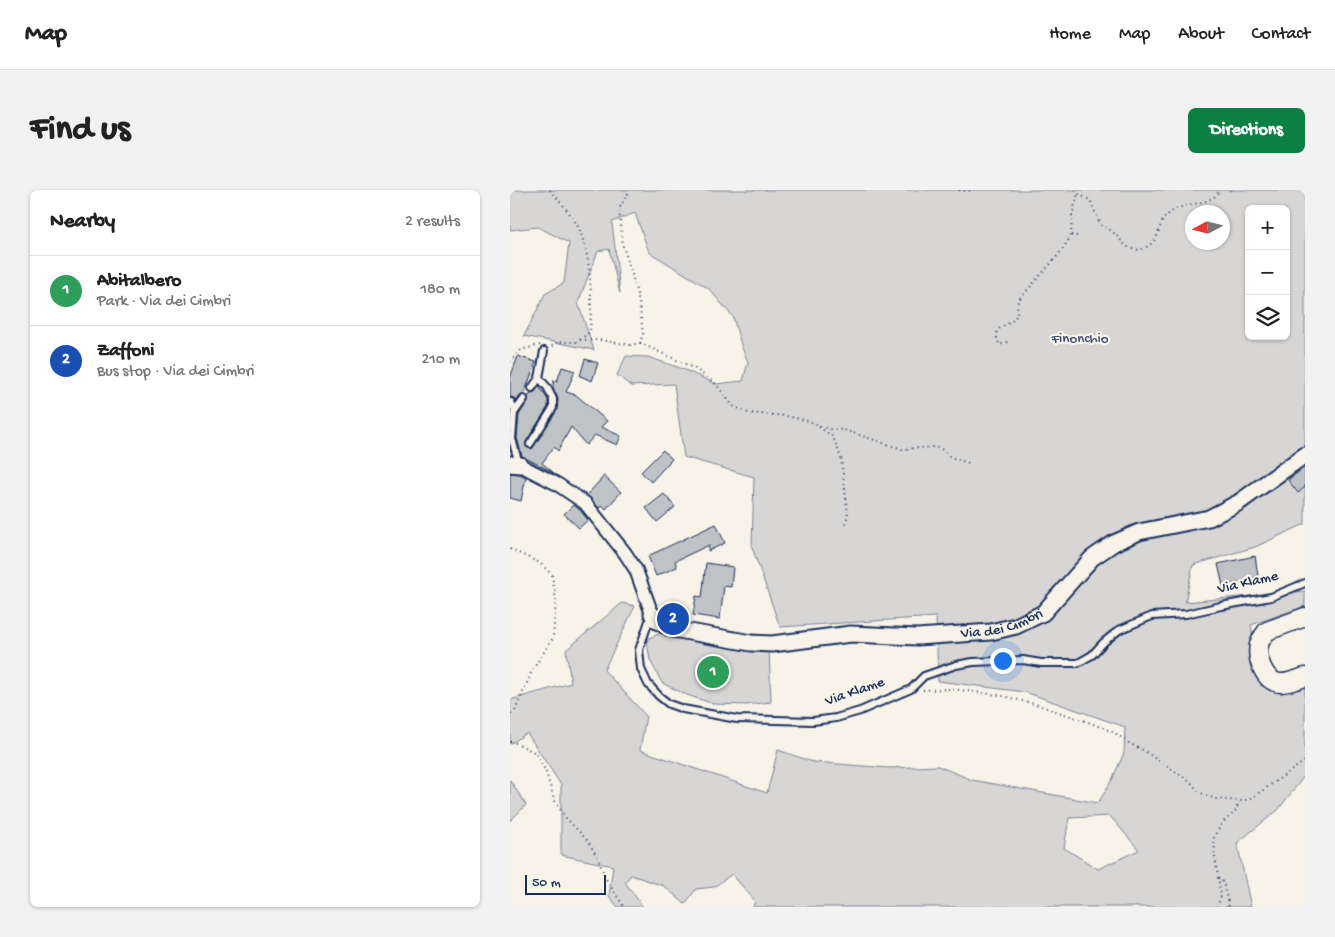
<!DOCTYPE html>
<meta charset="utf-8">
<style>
body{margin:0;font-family:"Gochi Hand",sans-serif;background:#f2f2f2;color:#222}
.controls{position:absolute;right:15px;top:15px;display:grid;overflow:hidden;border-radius:8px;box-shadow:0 1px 4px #0004}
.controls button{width:45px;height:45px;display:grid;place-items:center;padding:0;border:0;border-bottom:1px solid #e0e0e0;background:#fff;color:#222;font:25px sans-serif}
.compass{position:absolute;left:675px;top:15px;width:45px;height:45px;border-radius:50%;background:#fff;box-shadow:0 1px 4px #0004;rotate:263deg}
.scale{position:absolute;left:15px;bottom:12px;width:81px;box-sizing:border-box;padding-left:5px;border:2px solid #1b2f5e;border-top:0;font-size:14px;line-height:18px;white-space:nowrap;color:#1b2f5e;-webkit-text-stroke:4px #f7f3e8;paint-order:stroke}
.you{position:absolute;left:492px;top:470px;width:18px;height:18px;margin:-12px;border:4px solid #fff;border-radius:50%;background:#1a73e8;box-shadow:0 0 0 8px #1a73e833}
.badge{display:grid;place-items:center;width:32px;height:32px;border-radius:50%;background:#0b8043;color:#fff;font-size:16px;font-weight:700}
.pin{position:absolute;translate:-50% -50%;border:2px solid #fff;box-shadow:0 1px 5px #0006}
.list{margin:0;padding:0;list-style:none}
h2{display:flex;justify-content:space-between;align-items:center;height:65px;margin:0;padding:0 20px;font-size:21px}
h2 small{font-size:16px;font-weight:400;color:#767676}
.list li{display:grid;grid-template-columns:32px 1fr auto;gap:15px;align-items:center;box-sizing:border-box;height:70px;padding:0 20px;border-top:1px solid #e0e0e0}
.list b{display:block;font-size:19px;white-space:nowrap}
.list p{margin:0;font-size:16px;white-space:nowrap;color:#767676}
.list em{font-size:16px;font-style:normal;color:#767676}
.icon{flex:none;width:28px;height:28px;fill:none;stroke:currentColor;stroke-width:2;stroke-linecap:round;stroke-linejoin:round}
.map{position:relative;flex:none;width:795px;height:717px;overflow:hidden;border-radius:8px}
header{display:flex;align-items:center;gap:30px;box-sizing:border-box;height:70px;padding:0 25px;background:#fff;border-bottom:1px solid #e0e0e0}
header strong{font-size:24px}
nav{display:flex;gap:28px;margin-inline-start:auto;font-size:18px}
.intro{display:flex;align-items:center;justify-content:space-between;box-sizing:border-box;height:120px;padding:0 30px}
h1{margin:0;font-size:35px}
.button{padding:12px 22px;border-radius:8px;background:#0b8043;color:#fff;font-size:18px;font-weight:700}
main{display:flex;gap:30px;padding:0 30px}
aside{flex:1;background:#fff;border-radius:8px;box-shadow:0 1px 4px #0004}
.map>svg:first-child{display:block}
.green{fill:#d7d6d4;stroke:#798299;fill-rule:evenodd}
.building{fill:#c0c3c5;stroke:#1b2f5e}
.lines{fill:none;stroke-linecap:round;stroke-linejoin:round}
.service-casing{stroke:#1b2f5e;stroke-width:10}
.minor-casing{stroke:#1b2f5e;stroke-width:16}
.tertiary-casing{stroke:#1b2f5e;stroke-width:19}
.secondary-casing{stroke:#1b2f5e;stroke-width:21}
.path{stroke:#1b2f5e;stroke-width:2;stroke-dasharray:1 4;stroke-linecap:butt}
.service{stroke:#f7f3e8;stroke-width:6}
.minor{stroke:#f7f3e8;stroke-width:12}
.tertiary{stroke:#f7f3e8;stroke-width:15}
.secondary{stroke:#f7f3e8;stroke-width:18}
.labels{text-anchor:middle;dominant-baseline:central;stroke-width:4.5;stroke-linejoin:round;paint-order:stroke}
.park-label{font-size:15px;fill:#415076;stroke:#f7f3e8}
.street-label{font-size:15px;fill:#1b2f5e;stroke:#f7f3e8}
</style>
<header>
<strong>Map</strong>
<nav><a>Home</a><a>Map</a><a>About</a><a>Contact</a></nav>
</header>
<div class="intro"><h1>Find us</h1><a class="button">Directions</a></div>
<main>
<aside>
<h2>Nearby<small>2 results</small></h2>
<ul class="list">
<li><span class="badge" style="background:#2e9e5b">1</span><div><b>Abitalbero</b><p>Park · Via dei Cimbri</p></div><em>180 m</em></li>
<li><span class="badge" style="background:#1a4fb4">2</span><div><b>Zaffoni</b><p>Bus stop · Via dei Cimbri</p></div><em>210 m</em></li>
</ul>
</aside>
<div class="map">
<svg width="795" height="717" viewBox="0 0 795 717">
<rect width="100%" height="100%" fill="#f7f3e8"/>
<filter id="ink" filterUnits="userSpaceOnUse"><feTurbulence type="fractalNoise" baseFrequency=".02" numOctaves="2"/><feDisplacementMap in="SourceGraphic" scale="10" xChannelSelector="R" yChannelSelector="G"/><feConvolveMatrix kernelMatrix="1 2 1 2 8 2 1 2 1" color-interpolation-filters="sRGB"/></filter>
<g filter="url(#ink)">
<g class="green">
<path d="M0,0H795V334L745,357L683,375L675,412L795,401V416L741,435L751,496H795V585L768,620L727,653L741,717H243L245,711L222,684L204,697L186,699L175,714L154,696L121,685L115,692L133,717H108L99,706L103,676L51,665V595L17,543L0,554V510L61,493L56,460L112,413L125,416L94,480L136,526L130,560L257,603L268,560L303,572L379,578L428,576L462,590L588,613L602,590L614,563L615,537L515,502L428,491L426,427L270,437L242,357L244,287L174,267L164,194L121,196L107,185L116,166L138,167L173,179L206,194L233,191L238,172L232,158L223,127L198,98L139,62L125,23L102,32L110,103L99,59L88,61L68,113L84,160L14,146L35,104L54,93L59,53L28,37L0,40ZM739,19H776V146H739ZM682,22H712V52H682ZM600,626L629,660L588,679L554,658L559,628Z"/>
<path d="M153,442L259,459L261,512L236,515L204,514L177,505L152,493L140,470L137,451L139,448Z"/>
<path d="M0,590L16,615L0,631Z"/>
</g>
<g class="building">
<path d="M8,166L26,172L14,204L10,206L6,211L4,208L0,207V188Z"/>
<path d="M75,169L88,173L82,191L70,186Z"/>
<path d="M52,177L65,181L56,202L66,205L97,231L91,237L111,246L107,255L85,245L76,255L61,237L48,261L44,257L32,273L44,283L12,266L7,248L9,225L18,211V206L25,202L29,196L38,210V217L16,252V257L22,259L47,220L48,209L43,197L44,190L47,191Z"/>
<path d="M153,260L162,269L141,292L131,282Z"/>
<path d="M795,277V297L788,303L778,290Z"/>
<path d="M0,283L10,284L16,287L11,311L0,308Z"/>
<path d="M94,286L111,302L96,319L92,315L89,318L77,305Z"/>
<path d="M154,304L165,317L147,332L136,318Z"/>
<path d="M63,315L69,319L78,330L69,338L54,324Z"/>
<path d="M206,334L215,353L198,361L199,355L165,371L167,377L146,386L138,366Z"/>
<path d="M745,366L748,386L733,392L713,396L708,374Z"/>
<path d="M196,373L223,377L221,397L214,396L210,429L183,425L186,406L192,407Z"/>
</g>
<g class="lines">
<g class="service-casing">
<g id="service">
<path d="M22,198L29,188L34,161"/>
<path d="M1,212L5,221"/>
<path d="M20,254L43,218V209L37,197L29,188"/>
<path d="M9,274L2,249L4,223L14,209"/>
<path d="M141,425L129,460L131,479L138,494L149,506L159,514L173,519L227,529L303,531L326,528L350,521L401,499L414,486L446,475L463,472L513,470L531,473H568L582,465L594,452L609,440L642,426L676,424L711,416L761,407L795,393"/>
</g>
</g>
<g class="minor-casing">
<path id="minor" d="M10,275L47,294L75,313L115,363L126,380L142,424"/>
</g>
<g class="tertiary-casing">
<g id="tertiary">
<path d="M0,274L10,275"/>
<path id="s1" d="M142,424L147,431L163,439L241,453L262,454L341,444L407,447L481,442L506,436L533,423L582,368L604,353L629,342L699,328L728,313L795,265"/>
</g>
</g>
<g class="secondary-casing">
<path id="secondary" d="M795,427L757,441C754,445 750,450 749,455C746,469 755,493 771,493C779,493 788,489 795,487"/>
</g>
<g class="path">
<path d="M40,0C51,13 63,25 70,41C82,72 82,109 80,142L67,152H49L40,157"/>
<path d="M449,0L458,1L462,0"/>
<path d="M566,0L568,4L580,10L590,34L602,41L616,56L623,59L630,60C634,58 640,56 643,52C653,40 646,31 664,20C678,12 704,15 709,0"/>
<path d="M721,0L722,3"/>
<path d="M567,46L561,45L562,25L568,4"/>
<path d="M70,150H90L120,155L130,153L133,144L129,112L122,84L113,56L109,19L120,0"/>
<path d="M497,152L490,155C478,134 502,137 506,126C508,122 507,116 508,111C511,106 517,101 521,96C534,80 552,64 561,45"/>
<path d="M130,153L184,178L206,194L223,216L238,223L276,226L299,231L318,239L334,240L392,259L425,257L433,260L440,267L459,273"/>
<path d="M0,172L11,160L30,155"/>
<path d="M309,237L323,247L331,268L338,325L335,336"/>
<path d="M0,359L30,373L42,385L46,410L43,448L22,481L5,521L0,524"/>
<path d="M413,500L442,499L488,505L525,514L581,533L605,543L619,553L631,559L680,591L689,602L705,609L733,611L743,607L795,571"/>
<path d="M0,552L6,553L26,563L36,582L44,609L55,627L78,651L88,668L96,689L114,717"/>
<path d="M708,688L713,692L719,717"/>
<path d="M707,717L711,706L705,668L704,646L713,632L725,622L729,612"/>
</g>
<use href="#service" class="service"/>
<use href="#minor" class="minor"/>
<use href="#tertiary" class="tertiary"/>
<use href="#secondary" class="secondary"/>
</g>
</g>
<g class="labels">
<g class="park-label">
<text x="570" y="149">Finonchio</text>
</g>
<g class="street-label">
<text transform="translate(738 393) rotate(-13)">Via Klame</text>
<text stroke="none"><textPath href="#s1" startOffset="359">Via dei Cimbri</textPath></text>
<text transform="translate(345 502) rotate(-19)">Via Klame</text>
</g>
</g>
</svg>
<div class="controls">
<button>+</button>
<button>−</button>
<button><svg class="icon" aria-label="layers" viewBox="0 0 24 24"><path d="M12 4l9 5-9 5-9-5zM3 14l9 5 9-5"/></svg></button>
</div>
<svg class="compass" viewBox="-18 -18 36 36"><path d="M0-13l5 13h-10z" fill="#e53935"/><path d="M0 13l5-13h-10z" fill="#767676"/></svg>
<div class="scale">50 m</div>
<div class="you"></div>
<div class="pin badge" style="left:203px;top:482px;background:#2e9e5b">1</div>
<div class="pin badge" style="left:163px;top:429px;background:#1a4fb4">2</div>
</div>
</main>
